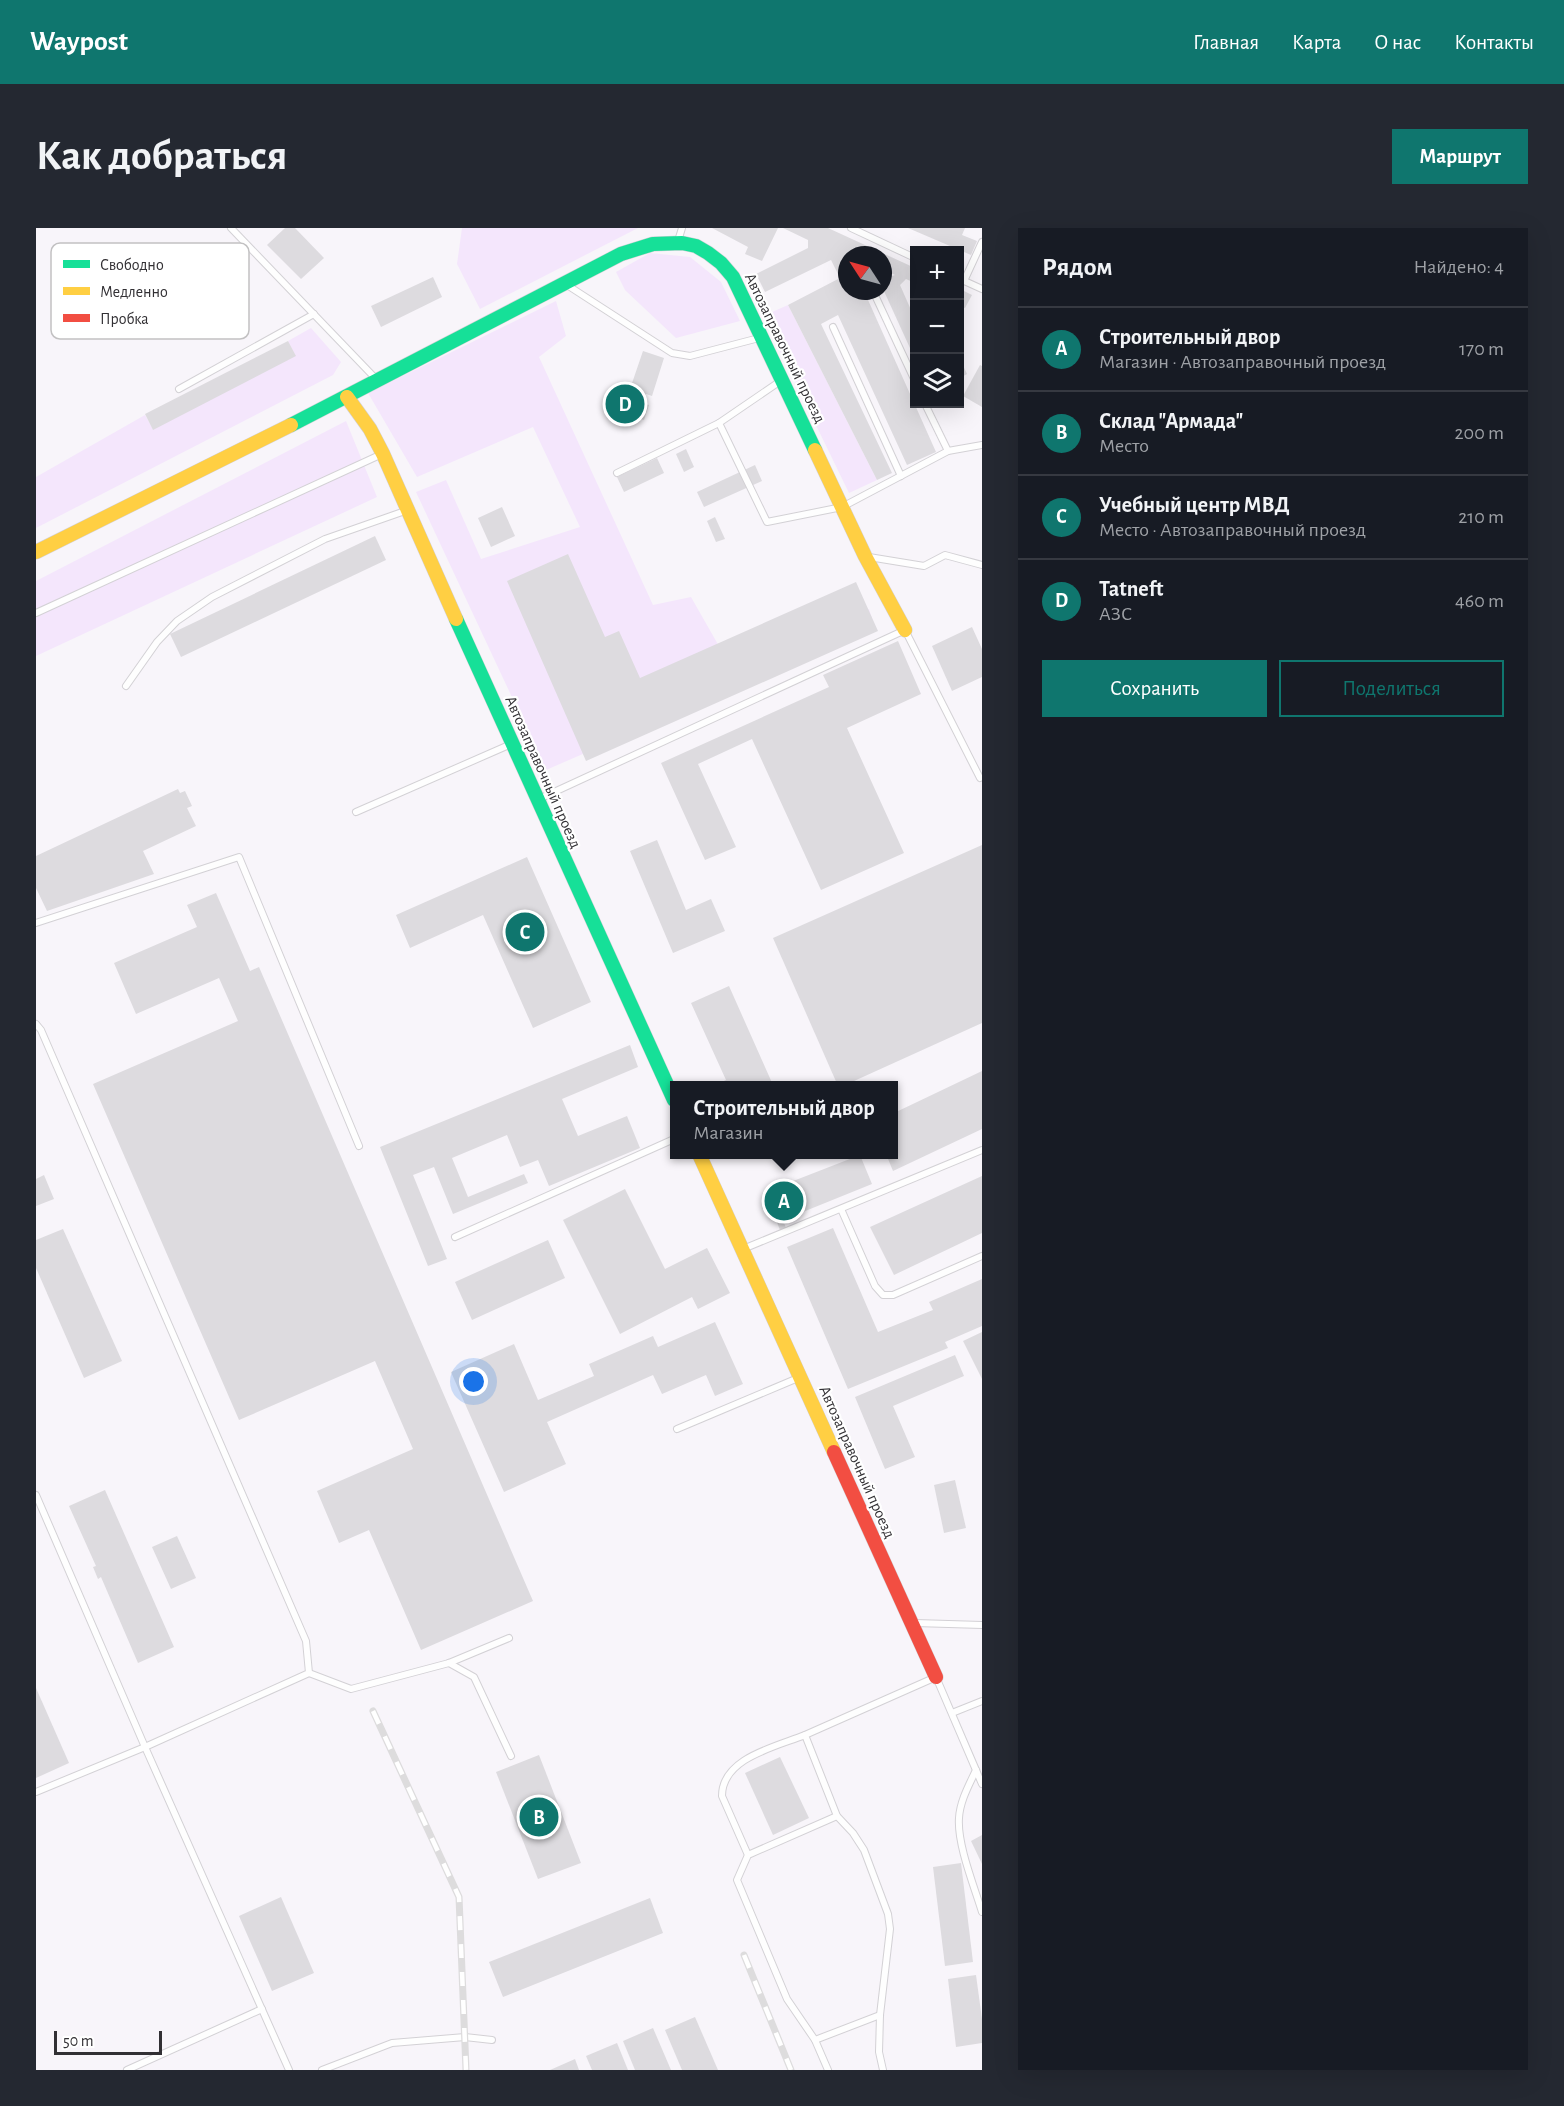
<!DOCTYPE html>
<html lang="ru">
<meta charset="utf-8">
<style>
body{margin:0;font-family:"Alegreya Sans",sans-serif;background:#242831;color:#f1f3f6}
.controls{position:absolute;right:18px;top:18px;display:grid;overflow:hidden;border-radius:0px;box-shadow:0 6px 24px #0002}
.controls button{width:54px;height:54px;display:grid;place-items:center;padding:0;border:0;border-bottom:2px solid #363941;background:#171b24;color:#f1f3f6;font:30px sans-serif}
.compass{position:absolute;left:802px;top:18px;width:54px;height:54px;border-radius:50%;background:#171b24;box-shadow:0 6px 24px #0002;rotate:306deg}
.scale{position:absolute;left:18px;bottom:15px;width:108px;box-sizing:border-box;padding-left:6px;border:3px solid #323034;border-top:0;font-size:16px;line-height:21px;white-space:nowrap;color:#323034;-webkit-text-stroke:4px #fff;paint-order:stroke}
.you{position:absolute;left:438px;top:1154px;width:21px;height:21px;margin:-15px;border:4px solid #fff;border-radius:50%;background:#1a73e8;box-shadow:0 0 0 9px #1a73e833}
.badge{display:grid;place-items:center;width:39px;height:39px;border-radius:50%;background:#0f766e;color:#fff;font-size:20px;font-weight:700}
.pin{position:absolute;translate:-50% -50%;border:3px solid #fff;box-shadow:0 2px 6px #0006}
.popup{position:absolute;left:634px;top:853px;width:228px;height:78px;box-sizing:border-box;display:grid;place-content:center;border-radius:0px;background:#171b24;filter:drop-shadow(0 2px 4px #0005);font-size:20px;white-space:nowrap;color:#9ea1a6}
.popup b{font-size:22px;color:#f1f3f6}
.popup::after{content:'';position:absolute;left:50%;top:100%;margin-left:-12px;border:12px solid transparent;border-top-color:#171b24}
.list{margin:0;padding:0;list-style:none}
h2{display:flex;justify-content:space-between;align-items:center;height:78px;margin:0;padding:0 24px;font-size:26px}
h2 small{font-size:20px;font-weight:400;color:#9ea1a6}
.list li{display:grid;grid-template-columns:39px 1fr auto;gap:18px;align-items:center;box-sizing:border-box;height:84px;padding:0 24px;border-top:2px solid #363941}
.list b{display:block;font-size:22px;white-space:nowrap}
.list p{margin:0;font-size:20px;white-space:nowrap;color:#9ea1a6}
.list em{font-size:20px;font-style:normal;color:#9ea1a6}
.actions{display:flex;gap:12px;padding:18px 24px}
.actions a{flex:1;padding:14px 0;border:2px solid #0f766e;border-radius:0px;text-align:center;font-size:21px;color:#0f766e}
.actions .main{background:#0f766e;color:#fff}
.icon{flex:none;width:33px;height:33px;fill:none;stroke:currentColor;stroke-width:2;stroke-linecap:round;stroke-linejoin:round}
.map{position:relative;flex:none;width:946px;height:1842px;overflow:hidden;border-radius:0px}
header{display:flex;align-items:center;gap:36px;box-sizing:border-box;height:84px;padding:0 30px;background:#0f766e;color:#fff}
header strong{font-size:28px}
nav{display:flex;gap:33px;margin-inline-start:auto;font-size:21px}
.intro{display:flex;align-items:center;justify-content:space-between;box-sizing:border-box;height:144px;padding:0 36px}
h1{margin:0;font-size:42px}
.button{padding:15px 27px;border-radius:0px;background:#0f766e;color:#fff;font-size:21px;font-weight:700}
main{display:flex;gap:36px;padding:0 36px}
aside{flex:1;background:#171b24;border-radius:0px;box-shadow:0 6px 24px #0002}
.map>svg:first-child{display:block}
.green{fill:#f4e6fc}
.building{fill:#dddbdf}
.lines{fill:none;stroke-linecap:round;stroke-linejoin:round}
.lane-casing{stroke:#d3d1d5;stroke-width:8}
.fast-casing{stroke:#d3d1d5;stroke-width:15}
.slow-casing{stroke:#d3d1d5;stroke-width:15}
.jam-casing{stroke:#d3d1d5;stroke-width:15}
.lane{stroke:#fefefe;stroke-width:6}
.fast{stroke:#16e098;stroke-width:14}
.slow{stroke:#ffcf43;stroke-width:14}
.jam{stroke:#f24e42;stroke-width:14}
.rail-casing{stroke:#dddcdd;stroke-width:7}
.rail{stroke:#fff;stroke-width:4.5;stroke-dasharray:14;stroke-linecap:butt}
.labels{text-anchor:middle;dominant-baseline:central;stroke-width:4.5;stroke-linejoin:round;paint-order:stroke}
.street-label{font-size:16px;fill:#323034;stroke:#fff}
.key{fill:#fff;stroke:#c2c1c2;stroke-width:1.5}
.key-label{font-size:16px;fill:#323034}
</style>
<header>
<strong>Waypost</strong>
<nav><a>Главная</a><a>Карта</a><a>О нас</a><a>Контакты</a></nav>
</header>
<div class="intro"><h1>Как добраться</h1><a class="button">Маршрут</a></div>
<main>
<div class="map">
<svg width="946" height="1842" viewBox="0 0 946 1842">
<rect width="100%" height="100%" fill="#f8f5fa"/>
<g class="green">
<path d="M426,0H602L444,81L421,36Z"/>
<path d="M614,25L654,29L685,54L704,93L640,110L589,62L580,44Z"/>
<path d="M520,73L530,108L503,129L617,377L655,369L696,441L833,381L839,399L510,542L380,264L410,252L445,331L544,299L497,199L381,249L332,165Z"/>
<path d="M752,77L841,252L813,265L727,88Z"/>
<path d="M275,100L305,134L297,147L0,300V249L109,187L117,201L259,127L252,113Z"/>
<path d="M310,193L341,269L0,428V353Z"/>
</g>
<g class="building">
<path d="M249,0H259L288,30L265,51L231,17Z"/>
<path d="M676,0H742L726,33L709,26L712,19Z"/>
<path d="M747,0H792L879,40V55L870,51L864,57L879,91V131L847,61V51L859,47L847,41V27H811V63H828L900,224L871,237L802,87L785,96L856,245L841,252L752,77L804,50L795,32L729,64L720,46L772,20V12Z"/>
<path d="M872,0H929L926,7L941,13L935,27Z"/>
<path d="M397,49L406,69L345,99L335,78Z"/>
<path d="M924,61L936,67L929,80L924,78Z"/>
<path d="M252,113L260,128L117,202L109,186Z"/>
<path d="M607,123L628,130L616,168L610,166L607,175L613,177L608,192L582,184L587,168L596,171L599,162L594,161Z"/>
<path d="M924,131L931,146L924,150Z"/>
<path d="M944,137L946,138V179L927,168Z"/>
<path d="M650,221L658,239L648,244L640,226Z"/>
<path d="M621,230L628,245L588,264L581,249Z"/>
<path d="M719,237L726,253L668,279L661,264Z"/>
<path d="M466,279L479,308L455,319L442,290Z"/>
<path d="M679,289L689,311L680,314L671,293Z"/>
<path d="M339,308L350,332L145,429L134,406Z"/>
<path d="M532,326L569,409L583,403L604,450L820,354L842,403L550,533L471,353Z"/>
<path d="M936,399L946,421V449L916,463L896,418Z"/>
<path d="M862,413L885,466L811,500L868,625L785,662L716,511L662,536L700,619L669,632L625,535L793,459L787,447Z"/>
<path d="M142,561L144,565L149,563L156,578L151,580L160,598L107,623L118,646L11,683L0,660V628Z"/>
<path d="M621,612L650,682L675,671L689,703L637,725L594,623Z"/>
<path d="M946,617V795L807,858H802L737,710Z"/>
<path d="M491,629L555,774L497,800L447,687L374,720L360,687Z"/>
<path d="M180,665L214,743L223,739L497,1373L385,1422L333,1302L303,1315L281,1263L377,1221L339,1133L203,1192L57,856L202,793L183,750L100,786L78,735L161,699L151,677Z"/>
<path d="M693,758L737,857L735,858H677L690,852L655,775Z"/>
<path d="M594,817L602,839L526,871L542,908L591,888L604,920L513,958L502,932L484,939L471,907L416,930L432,969L488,946L492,955L417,986L398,939L377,947L411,1031L392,1038L344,919Z"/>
<path d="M946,843V901L857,943L850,926H858V885Z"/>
<path d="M824,927L836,956L747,992L750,1000L744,1002L729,964Z"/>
<path d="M8,947L18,971L0,978V951Z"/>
<path d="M946,948V1005L858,1047L834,999Z"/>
<path d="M589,961L629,1041L671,1020L694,1065L662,1081L656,1069L584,1106L527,992Z"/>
<path d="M797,1000L842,1104L897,1082L893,1074L946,1051V1098L909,1114L912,1120L812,1161L751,1019Z"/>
<path d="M27,1001L86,1133L48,1150L0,1040V1012Z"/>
<path d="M512,1012L529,1050L436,1092L419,1054Z"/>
<path d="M679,1094L707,1156L679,1168L670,1147L626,1166L617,1147L511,1194L530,1236L468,1264L415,1144L478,1116L502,1172L558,1148L553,1136L617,1108L622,1119Z"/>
<path d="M946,1104V1151L927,1113Z"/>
<path d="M919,1127L928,1148L857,1178L879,1229L849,1241L819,1169Z"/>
<path d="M919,1252L930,1300L908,1305L898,1257Z"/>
<path d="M69,1262L138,1419L102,1435L65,1349L62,1351L57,1339L60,1338L33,1278Z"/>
<path d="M141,1308L160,1350L135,1361L116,1319Z"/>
<path d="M0,1460L33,1535L0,1550Z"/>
<path d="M503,1527L545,1635L502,1651L460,1544Z"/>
<path d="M744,1529L773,1590L737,1607L709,1545Z"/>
<path d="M946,1607V1636L935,1613Z"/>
<path d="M925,1635L937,1734L909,1738L897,1639Z"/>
<path d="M245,1669L278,1745L236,1763L203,1688Z"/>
<path d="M614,1670L627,1705L467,1769L453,1734Z"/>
<path d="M940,1747L946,1791V1815L920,1819L912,1751Z"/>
<path d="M659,1789L682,1842H646L629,1802Z"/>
<path d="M617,1800L635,1842H599L587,1813Z"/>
<path d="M581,1815L592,1842H556L550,1828Z"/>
<path d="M539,1831L543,1842H514Z"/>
</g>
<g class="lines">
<g class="lane-casing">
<g id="lane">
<path d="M195,0L341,152"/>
<path d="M815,0L879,30"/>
<path d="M642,13L646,0"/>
<path d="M924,51L946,61"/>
<path d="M928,53L946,14"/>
<path d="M531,57L636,125L654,128L723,110"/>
<path d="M837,63L879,153"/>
<path d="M797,99L865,248"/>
<path d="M743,154L683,195L731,294L806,279L912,223L946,217"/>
<path d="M143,161L278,86"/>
<path d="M889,176L912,223"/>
<path d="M581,245L683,195"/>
<path d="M833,329L888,338L909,327L946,337"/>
<path d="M0,385L346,226"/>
<path d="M90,458L121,414L141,393L176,369L289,311L369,283"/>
<path d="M503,571L869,402L944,550"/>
<path d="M320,584L473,517"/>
<path d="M0,695L203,629L323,918"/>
<path d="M0,796L5,802L270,1413L273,1445L109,1519L0,1564"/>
<path d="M805,981L839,1058L847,1067H857L946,1028"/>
<path d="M419,1009L638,911"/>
<path d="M707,1021L946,922"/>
<path d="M641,1201L762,1150"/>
<path d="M0,1267L109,1519L253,1842"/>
<path d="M879,1395L946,1397"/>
<path d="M413,1435L438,1449L475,1528"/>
<path d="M273,1445L315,1461L413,1435L473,1410"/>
<path d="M916,1485L946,1473"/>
<path d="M940,1542C933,1557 924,1573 923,1590C921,1616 938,1658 946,1684"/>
<path d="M712,1627L686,1568C686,1530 739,1519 769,1507"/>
<path d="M779,1812L844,1787"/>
<path d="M91,1842L226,1781"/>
<path d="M286,1842L356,1815L429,1809L456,1812"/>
<path d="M792,1842L779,1812L751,1771L701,1652L712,1627L801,1588"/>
<path d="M847,1842L843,1824L844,1787L854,1701L852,1686L828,1622L817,1605L801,1588L769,1507L900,1449L946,1556"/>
</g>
</g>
<g class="fast-casing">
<g id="fast">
<path d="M255,197L585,26L617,16L646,15L660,18L672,25L685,35L697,49L779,222"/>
<path d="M420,391L638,872"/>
</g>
</g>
<g class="slow-casing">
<g id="slow">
<path d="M311,169L334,201L347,226L420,391"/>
<path d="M779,222L829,328L869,402"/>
<path d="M0,324L255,197"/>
<path d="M663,926L798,1224"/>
</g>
</g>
<g class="jam-casing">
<path id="jam" d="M798,1224L900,1449"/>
</g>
<use href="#lane" class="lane"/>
<use href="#fast" class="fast"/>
<use href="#slow" class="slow"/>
<use href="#jam" class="jam"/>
<g class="rail-casing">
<g id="rail">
<path d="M337,1483L423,1669L430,1842"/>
<path d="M708,1727L755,1842"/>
</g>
</g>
<use href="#rail" class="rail"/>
</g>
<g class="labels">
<g class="street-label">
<text transform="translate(749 120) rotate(64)">Автозаправочный проезд</text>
<text transform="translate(507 544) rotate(66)">Автозаправочный проезд</text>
<text transform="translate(821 1234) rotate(66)">Автозаправочный проезд</text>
</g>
</g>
<rect x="15" y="15" width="198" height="96" rx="9" class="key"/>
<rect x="27" y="32" width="27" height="8" fill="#16e098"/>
<rect x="27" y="59" width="27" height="8" fill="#ffcf43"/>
<rect x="27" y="86" width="27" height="8" fill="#f24e42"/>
<g class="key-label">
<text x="64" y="42">Свободно</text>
<text x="64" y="69">Медленно</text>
<text x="64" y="96">Пробка</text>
</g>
</svg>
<div class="controls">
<button>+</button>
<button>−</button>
<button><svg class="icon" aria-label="layers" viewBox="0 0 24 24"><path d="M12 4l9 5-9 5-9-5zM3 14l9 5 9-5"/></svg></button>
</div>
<svg class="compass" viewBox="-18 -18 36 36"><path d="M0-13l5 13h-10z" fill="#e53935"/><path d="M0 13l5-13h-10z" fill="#9ea1a6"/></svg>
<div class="scale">50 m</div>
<div class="you"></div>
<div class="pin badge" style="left:748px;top:973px">A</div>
<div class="popup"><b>Строительный двор</b>Магазин</div>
<div class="pin badge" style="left:503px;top:1589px">B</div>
<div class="pin badge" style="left:489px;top:704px">C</div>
<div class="pin badge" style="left:589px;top:176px">D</div>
</div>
<aside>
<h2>Рядом<small>Найдено: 4</small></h2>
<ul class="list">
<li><span class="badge">A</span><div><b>Строительный двор</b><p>Магазин · Автозаправочный проезд</p></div><em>170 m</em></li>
<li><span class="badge">B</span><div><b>Склад &quot;Армада&quot;</b><p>Место</p></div><em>200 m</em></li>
<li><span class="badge">C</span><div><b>Учебный центр МВД</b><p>Место · Автозаправочный проезд</p></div><em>210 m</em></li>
<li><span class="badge">D</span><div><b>Tatneft</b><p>АЗС</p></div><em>460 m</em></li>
</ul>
<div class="actions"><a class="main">Сохранить</a><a>Поделиться</a></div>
</aside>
</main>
